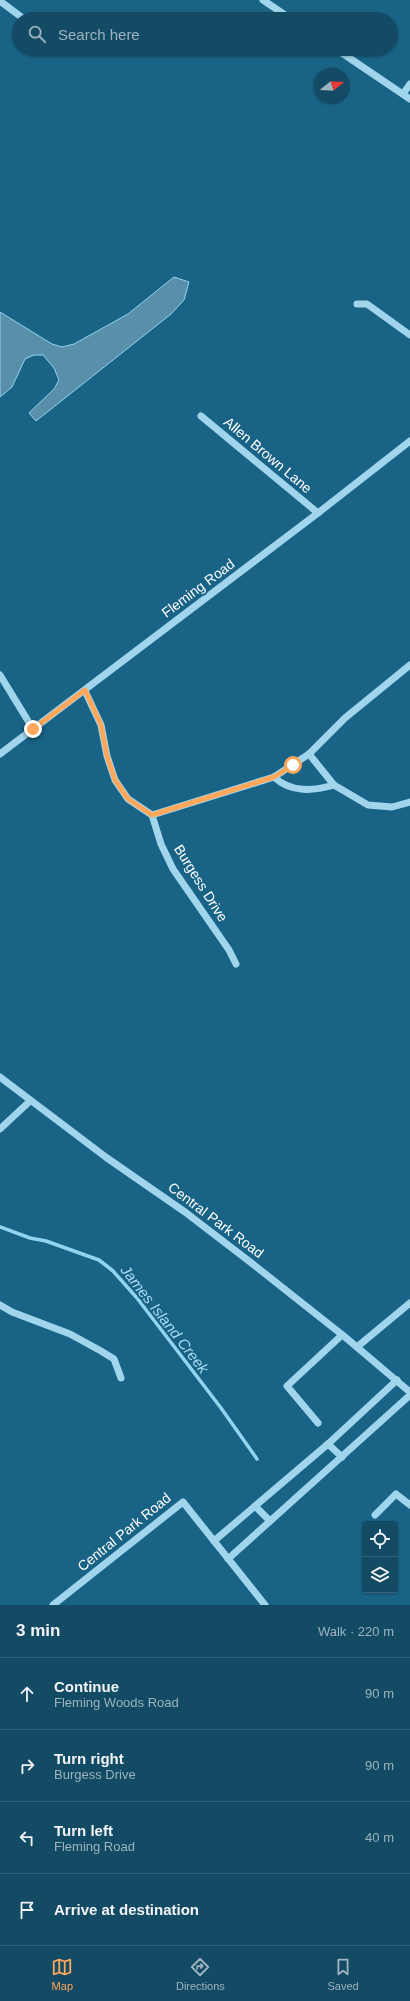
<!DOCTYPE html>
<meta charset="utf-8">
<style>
body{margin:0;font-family:Helvetica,sans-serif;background:#1c516a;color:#f1f3f6}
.controls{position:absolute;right:12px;bottom:12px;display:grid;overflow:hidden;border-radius:4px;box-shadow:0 1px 3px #0004}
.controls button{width:36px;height:36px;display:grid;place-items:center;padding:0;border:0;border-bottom:1px solid #326278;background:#134a64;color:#f1f3f6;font:20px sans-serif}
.compass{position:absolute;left:314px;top:68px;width:36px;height:36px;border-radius:50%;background:#134a64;box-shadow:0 1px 3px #0004;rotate:72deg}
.stop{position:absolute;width:12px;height:12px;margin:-9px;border:3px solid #ffa75b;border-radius:50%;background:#fff}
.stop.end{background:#ffa75b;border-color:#fff;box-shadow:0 1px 4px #0008}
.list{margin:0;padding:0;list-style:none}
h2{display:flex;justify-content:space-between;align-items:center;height:52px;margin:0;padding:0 16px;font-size:17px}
h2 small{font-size:13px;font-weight:400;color:#9db3bf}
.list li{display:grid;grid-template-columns:26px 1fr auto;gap:12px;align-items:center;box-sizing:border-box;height:72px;padding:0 16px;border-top:1px solid #326278}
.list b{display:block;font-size:15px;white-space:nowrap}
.list p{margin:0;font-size:13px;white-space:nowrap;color:#9db3bf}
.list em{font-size:13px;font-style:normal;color:#9db3bf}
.icon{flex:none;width:22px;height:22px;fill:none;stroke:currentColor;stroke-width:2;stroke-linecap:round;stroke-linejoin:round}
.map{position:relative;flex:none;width:410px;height:1605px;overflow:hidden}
.search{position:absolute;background:#134a64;box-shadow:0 1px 3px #0004;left:12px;right:12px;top:12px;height:44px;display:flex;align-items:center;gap:10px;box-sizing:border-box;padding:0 14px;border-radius:22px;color:#9db3bf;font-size:15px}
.sheet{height:340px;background:#134a64}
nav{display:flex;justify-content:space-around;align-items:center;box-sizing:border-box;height:56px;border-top:1px solid #326278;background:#134a64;font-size:11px;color:#9db3bf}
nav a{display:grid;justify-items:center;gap:2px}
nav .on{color:#ffa75b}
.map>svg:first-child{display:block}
.water{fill:#598fa8;stroke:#92d4ef}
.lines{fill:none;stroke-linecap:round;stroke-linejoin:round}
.stream{stroke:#92d4ef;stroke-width:3.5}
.minor{stroke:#a0d5ec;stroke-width:7}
.route{stroke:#ffa75b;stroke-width:5}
.labels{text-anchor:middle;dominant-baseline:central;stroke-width:4;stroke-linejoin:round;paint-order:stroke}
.street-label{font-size:14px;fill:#fff;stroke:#196386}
.water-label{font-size:15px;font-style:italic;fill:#abdef4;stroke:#196386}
</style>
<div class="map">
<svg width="410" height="1605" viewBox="0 0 410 1605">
<rect width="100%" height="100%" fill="#196386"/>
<path class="water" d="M174,277L189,282L184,300L171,314L36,421L29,413L54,389L59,380L54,368L43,355H34L25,359L12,387L0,397V312L52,344L62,347L74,344L128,314Z"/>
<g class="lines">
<path class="stream" d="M0,1227L30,1238L46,1241L99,1260L113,1271L137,1298L221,1408L257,1459"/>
<g class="minor">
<path d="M263,0L291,19"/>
<path d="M0,1L24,19"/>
<path d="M66,49L68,50"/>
<path d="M336,49L410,99"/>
<path d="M403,94L410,84"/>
<path d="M357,304H367L410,335"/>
<path d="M201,416L318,513"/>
<path d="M0,675L33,729"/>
<path d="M85,691L101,725L107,756L115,780L128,799L152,815L161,844L173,869L229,950L236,964"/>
<path d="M0,754L318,513L410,441"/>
<path d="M309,754L334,785L368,805L392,807L410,802"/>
<path d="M274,777C291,793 313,791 334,785"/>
<path d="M152,815L274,777L309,754L345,718L410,665"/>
<path d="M0,1077L107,1158L185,1212L254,1265L345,1337L410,1392"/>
<path d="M0,1129L30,1101"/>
<path d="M0,1305L12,1312L70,1334L101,1351L114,1359L121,1378"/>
<path d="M357,1347L410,1303"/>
<path d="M318,1423L287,1386L342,1335"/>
<path d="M328,1444L342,1457"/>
<path d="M255,1506L270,1521"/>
<path d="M375,1515L396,1494L410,1505"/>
<path d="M214,1541L328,1444L397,1380"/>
<path d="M228,1559L410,1395"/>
<path d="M53,1605L183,1502L265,1605"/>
</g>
</g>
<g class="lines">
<path class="route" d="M33,729L85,690L101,725L107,756L115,780L128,799L152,815L274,777L293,765"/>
</g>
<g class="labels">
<g class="street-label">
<text transform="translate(268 455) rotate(40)">Allen Brown Lane</text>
<text transform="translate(198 588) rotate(-37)">Fleming Road</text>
<text transform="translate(201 883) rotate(58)">Burgess Drive</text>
<text transform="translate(216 1220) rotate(37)">Central Park Road</text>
<text transform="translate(124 1532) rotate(-39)">Central Park Road</text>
</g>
<g class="water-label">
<text transform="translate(165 1319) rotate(52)">James Island Creek</text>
</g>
</g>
</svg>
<div class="controls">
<button><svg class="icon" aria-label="locate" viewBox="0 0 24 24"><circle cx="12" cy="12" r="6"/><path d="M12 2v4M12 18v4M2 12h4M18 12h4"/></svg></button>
<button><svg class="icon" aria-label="layers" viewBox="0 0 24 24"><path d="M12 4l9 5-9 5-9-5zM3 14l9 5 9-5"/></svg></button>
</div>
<svg class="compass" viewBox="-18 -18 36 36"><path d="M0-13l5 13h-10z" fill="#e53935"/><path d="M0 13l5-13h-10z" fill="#9db3bf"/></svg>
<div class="stop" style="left:293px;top:765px"></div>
<div class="stop end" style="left:33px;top:729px"></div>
<div class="search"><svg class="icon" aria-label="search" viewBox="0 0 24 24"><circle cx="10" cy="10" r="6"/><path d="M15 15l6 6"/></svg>Search here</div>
</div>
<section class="sheet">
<h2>3 min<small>Walk · 220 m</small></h2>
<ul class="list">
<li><svg class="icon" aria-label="ahead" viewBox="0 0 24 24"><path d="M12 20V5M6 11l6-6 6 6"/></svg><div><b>Continue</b><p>Fleming Woods Road</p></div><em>90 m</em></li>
<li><svg class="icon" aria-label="right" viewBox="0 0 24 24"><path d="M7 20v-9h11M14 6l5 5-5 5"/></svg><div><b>Turn right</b><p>Burgess Drive</p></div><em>90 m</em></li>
<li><svg class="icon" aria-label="left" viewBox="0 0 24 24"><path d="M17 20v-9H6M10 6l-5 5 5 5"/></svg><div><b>Turn left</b><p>Fleming Road</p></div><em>40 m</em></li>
<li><svg class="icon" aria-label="arrive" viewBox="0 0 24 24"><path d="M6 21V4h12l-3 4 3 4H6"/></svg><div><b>Arrive at destination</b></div></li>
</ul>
</section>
<nav>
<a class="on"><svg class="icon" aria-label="map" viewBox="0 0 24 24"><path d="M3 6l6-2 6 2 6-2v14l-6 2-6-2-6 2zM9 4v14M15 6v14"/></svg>Map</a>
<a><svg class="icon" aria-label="directions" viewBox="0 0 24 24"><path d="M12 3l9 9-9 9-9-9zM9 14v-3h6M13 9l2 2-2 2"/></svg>Directions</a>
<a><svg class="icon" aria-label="saved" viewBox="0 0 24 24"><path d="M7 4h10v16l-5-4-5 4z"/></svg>Saved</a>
</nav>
